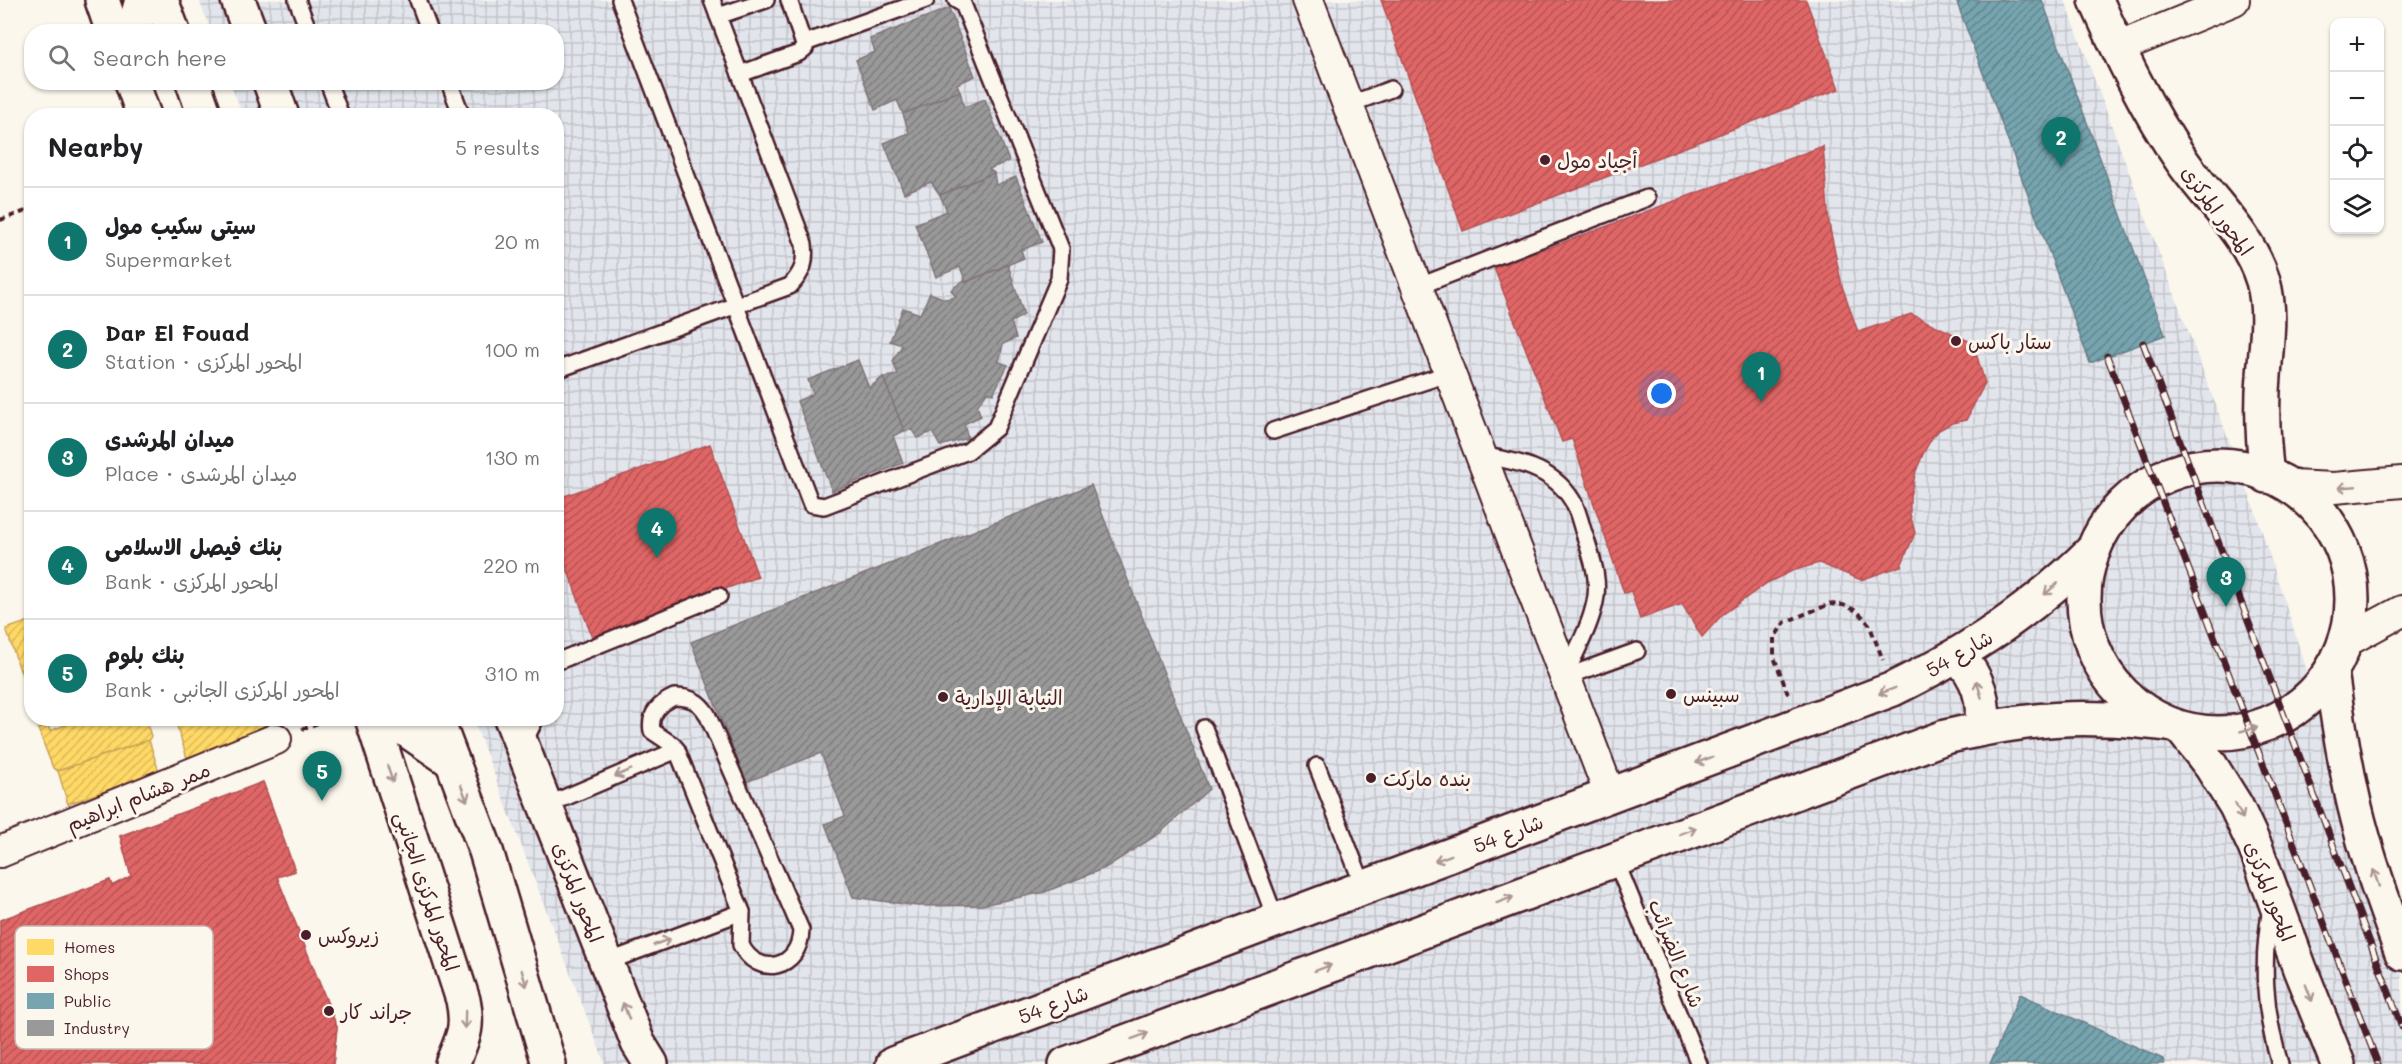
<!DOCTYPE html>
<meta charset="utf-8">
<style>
body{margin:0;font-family:Mali,"Playpen Sans Arabic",sans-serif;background:#f2f2f2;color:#202124}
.controls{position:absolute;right:18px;top:18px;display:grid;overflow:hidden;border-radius:12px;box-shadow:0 2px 4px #0004}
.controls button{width:54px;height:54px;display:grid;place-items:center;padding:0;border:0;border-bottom:2px solid #e0e0e0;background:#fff;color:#202124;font:30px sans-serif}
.you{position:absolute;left:1662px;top:394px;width:21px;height:21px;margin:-15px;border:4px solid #fff;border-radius:50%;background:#1a73e8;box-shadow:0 0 0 9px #1a73e833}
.badge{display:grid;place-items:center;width:39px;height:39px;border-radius:50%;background:#0f766e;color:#fff;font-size:20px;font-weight:700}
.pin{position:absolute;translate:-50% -50px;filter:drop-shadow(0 2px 3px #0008)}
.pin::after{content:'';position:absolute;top:32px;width:21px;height:18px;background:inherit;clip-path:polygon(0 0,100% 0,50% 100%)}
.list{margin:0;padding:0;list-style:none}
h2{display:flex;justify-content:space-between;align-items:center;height:78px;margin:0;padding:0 24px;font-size:26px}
h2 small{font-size:20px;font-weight:400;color:#757577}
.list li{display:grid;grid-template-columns:39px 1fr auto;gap:18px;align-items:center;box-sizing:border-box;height:108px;padding:0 24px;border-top:2px solid #e0e0e0}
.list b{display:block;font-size:22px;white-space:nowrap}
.list p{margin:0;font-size:20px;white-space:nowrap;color:#757577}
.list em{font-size:20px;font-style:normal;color:#757577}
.icon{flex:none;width:33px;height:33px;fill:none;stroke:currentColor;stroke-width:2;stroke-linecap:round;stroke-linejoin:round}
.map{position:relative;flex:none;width:2402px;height:1064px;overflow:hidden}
.search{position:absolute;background:#fff;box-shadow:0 2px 4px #0004;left:24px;top:24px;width:540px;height:66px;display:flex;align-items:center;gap:15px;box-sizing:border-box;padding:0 21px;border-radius:24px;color:#757577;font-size:22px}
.panel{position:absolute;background:#fff;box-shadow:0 2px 4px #0004;left:24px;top:108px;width:540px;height:618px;border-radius:24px}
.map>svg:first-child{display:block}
.industrial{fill:url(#industrial-grid)}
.homes{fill:url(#homes-hatch);stroke:#c9a154;stroke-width:1.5}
.shops{fill:url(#shops-hatch);stroke:#b35154;stroke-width:1.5}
.public{fill:url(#public-hatch);stroke:#697d87;stroke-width:1.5}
.industry{fill:url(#industry-hatch);stroke:#817478;stroke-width:1.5}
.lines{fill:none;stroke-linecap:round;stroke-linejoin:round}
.service-casing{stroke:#4a1f2b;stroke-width:20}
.minor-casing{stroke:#4a1f2b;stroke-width:34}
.tertiary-casing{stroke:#4a1f2b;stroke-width:38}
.secondary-casing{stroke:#4a1f2b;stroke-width:38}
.path{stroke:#4a1f2b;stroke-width:4;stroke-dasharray:6 4.5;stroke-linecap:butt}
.service{stroke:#fbf7ec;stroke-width:15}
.minor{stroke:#fbf7ec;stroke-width:30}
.tertiary{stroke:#fbf7ec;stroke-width:33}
.secondary{stroke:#fbf7ec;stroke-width:33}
.rail-casing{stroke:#4a1f2b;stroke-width:7}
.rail{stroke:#fbf7ec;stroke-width:4.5;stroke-dasharray:14;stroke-linecap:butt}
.oneway{stroke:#ab9695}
.poi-dot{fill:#4a1f2b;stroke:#fbf7ec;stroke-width:2}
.labels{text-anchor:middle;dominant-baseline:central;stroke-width:6;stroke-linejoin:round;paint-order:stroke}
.poi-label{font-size:20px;fill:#4a1f2b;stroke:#fbf7ec;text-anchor:start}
.street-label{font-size:20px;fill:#4a1f2b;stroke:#fbf7ec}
.key{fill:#fbf7ec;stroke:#c6b6b2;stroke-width:1.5}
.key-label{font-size:16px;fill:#4a1f2b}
</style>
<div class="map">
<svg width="2402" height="1064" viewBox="0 0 2402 1064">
<defs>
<pattern id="industrial-grid" width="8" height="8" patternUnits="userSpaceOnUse" patternTransform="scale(1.5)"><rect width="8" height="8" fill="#e2e5eb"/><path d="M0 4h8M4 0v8" fill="none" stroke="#c3c4ca"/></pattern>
<pattern id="homes-hatch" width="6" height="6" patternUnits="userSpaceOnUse" patternTransform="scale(1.5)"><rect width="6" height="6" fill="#ffd966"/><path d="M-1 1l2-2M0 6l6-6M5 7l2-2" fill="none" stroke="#dcba59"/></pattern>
<pattern id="shops-hatch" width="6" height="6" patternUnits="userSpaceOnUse" patternTransform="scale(1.5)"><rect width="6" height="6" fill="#e06666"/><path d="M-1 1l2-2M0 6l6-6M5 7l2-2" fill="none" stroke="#b85354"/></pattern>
<pattern id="public-hatch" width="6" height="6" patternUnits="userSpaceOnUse" patternTransform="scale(1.5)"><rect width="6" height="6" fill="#76a5af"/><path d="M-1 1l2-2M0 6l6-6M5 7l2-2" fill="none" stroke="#63868f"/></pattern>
<pattern id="industry-hatch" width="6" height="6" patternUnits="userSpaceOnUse" patternTransform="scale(1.5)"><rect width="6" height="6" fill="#999"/><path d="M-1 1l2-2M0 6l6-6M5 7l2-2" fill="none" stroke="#7f7c7d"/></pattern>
</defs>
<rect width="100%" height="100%" fill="#fbf7ec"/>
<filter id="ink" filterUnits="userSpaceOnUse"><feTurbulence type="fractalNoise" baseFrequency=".0167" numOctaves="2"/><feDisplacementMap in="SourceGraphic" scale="12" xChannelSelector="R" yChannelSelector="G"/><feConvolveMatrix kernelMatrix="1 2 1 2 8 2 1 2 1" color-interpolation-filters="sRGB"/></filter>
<g filter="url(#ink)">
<path class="industrial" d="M199,0H2065L2257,516L2402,966V1064H605L473,719L556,718V116L243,115L230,83L556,82V32L211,31Z"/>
<g class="homes">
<path d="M32,620V665L20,670L6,629Z"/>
<path d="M32,665V700L20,670Z"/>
<path d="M99,718H145L151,736L149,740L58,771L53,768L38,729L48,725L50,731L78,720L81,725Z"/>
<path d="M180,718H281L284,726L198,761L187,758L177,726Z"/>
<path d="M149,740L159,772L68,804L58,771Z"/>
</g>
<g class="shops">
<path d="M1381,0H1806L1839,89L1463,231Z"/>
<path d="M1823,146L1829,224L1842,286L1858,332L1911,314L1973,343L1985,383L1966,420L1952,423L1939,430L1932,438L1924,452L1916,471L1910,496V514L1915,533L1901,566L1861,580L1819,563L1792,571L1767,583L1722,615L1702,637L1682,604L1640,619L1631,591L1624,593L1572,439L1562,442L1494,268Z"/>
<path d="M710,444L758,577L592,637L556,538V499Z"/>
<path d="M263,782L295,871L277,877L337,1027L333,1064H134L197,1039L189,1017L230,1001L209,937L188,946L181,924L31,984L63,1064H0V920L110,880L112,886L131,876L120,836Z"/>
<path d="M263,782L295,871L277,877L337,1027L333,1064H0V920L110,880L112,886L131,876L120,836Z"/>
</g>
<g class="public">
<path d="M1956,0H2042L2165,335L2090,363Z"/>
<path d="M2020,994L2163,1059L2164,1064H1990Z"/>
</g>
<g class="industry">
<path d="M949,8L975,76L957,84L960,91L903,114L897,100L875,110L856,60L875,52L870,39Z"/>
<path d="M960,91L964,107L985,99L1009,161L989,169L994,173L940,195L931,182L904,193L884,143L909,133L903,114Z"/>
<path d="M994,173L996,185L1016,177L1042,242L1021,250L1024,258L966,282L960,267L936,277L915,224L947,211L940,195Z"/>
<path d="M1008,265L1024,315L1011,322L1016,338L1003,344L999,362L1008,365L993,394L987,392L977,406L981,416L964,424L968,438L940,446L932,432L917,438L912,430L904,431L883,377L898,375L893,361L902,345L890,341L903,308L920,314L930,293L945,299L956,297L951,290L964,280L966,282Z"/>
<path d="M858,360L869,388L883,377L904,431L893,436L903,463L832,491L797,401L813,394L808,380Z"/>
<path d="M1091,485L1209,789L1160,833L1105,868L1045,892L982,905L918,906L853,897L825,824L845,816L821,753L746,782L691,642Z"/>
</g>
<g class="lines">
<g class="service-casing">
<g id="service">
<path d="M297,0L309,32"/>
<path d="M418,0L430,32"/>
<path d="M620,0L811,504L824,506L968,451L996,428L1059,279L1061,249L963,4L956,0"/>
<path d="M718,16L766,0"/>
<path d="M805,43L926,0"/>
<path d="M740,74L799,53L805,48L789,0"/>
<path d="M328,82L341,116"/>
<path d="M449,82L462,116"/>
<path d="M1348,105L1391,89"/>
<path d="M1417,287L1647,198"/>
<path d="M556,370L790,286C803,272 806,263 804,244L712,0"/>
<path d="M1273,431L1450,373"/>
<path d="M1481,455C1515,461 1552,467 1572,500C1579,511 1581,527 1586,539C1592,559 1600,580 1595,602C1590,627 1576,651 1566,674"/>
<path d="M556,662L719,596"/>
<path d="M1565,677L1637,651"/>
<path d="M674,697C690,697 699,701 707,714L801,930C800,970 757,978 741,945L742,912L677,750L673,745L652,731C649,714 659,704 674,697Z"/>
<path d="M1204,728L1276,920"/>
<path d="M523,744L536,718"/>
<path d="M1317,766L1364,888"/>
<path d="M545,806L677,750"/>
<path d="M1615,859L1699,1064"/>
<path d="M2271,908C2261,962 2264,1011 2280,1064"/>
<path d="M607,962L742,912"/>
</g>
</g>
<g class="minor-casing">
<g id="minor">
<path d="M1308,0L1610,795"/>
<path d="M2117,48L2234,0"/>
<path d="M2291,486L2334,488L2402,482"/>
<path d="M2345,642L2402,611"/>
<path d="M0,852L276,739"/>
</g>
</g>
<g class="tertiary-casing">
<g id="tertiary">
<path d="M102,0L113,32"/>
<path d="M132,82L144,116"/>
<path d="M372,718L463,1000C469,1029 463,1037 452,1064"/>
</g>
</g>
<g class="secondary-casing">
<g id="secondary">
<path d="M161,0L173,32"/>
<path d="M238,0L250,32"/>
<path d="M2096,0C2121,56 2147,110 2182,161C2209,200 2249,234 2263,281C2272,313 2266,344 2264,376C2261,409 2263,442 2267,476"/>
<path d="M133,32L142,0"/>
<path d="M193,82L205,116"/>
<path d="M270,82L282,116"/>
<circle cx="2218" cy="599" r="134"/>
<path d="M1958,656C1978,677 1986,700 1981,729"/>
<path d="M2331,671C2337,715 2344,759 2354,803C2366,854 2384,904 2402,953"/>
<path d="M389,718L452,761"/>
<path d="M436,718L486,851L549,1064"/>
<path d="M511,718L638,1043L651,1064"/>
<path d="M2182,729L2211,766L2236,806L2256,849L2300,969L2338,1064"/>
<path d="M893,1064L1893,689C1972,650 2031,611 2094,549"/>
<path d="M1066,1064L1945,737C1997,725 2050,716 2105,719C2126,719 2147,722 2169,724"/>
</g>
</g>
<g class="path">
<path d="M0,220L32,209"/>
<path d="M1788,694L1774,657V638L1785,622L1830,604L1843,605L1853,609L1862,616L1869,624L1883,660"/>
<path d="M302,729L331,718"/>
</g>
<use href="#service" class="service"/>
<use href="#minor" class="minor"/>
<use href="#tertiary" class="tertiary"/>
<use href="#secondary" class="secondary"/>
<g class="rail-casing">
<g id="rail">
<path d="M2143,343L2402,1027"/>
<path d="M2107,356L2378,1064"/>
</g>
</g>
<use href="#rail" class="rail"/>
</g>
<defs><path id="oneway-shaft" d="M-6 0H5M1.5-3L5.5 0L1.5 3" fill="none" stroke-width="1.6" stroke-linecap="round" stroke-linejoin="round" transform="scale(1.5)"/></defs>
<g class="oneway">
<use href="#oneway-shaft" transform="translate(2347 487) rotate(175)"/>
<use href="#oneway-shaft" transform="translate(2051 589) rotate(140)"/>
<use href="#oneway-shaft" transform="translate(1979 689) rotate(-107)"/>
<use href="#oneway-shaft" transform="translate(1887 691) rotate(159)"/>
<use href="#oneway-shaft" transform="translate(2249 729) rotate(-16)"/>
<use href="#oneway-shaft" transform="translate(1704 760) rotate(159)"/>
<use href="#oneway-shaft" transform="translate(623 773) rotate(157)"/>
<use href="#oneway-shaft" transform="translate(390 774) rotate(72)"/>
<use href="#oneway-shaft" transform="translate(464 793) rotate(69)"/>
<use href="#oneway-shaft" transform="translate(2239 811) rotate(63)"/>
<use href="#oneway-shaft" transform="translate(1688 831) rotate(-20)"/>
<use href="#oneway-shaft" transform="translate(1443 858) rotate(159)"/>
<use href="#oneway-shaft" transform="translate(2376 878) rotate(-109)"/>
<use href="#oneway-shaft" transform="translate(1505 900) rotate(-20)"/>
<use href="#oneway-shaft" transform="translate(662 942) rotate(-21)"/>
<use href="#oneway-shaft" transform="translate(1323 968) rotate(-20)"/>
<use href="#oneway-shaft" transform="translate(524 978) rotate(73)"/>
<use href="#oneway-shaft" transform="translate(2309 993) rotate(69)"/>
<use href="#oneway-shaft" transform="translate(626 1011) rotate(-111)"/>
<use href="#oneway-shaft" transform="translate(465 1020) rotate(91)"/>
<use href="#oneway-shaft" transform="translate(1140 1036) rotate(-20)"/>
</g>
</g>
<g class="poi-dot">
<circle cx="1545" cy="160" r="6"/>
<circle cx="1956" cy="341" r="6"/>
<circle cx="1671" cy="694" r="6"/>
<circle cx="943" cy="697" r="6"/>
<circle cx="1371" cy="778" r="6"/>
<circle cx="306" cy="935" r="6"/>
<circle cx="329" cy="1011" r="6"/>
</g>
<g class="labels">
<g class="poi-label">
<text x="1557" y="160">أجياد مول</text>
<text x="1968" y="341">ستار باكس</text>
<text x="1683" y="694">سبينس</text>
<text x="955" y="697">النيابة الإدارية</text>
<text x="1383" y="778">بنده ماركت</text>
<text x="318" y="935">زيروكس</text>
<text x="341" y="1011">جراند كار</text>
</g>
<g class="street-label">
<text transform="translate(2218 210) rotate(54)">المحور المركزى</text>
<text transform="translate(1959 653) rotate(-30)">شارع 54</text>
<text transform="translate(138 796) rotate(-22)">ممر هشام ابراهيم</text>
<text transform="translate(1508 833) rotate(-21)">شارع 54</text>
<text transform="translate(428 891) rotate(72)">المحور المركزى الجانبى</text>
<text transform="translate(2271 891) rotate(69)">المحور المركزى</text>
<text transform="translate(579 892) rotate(69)">المحور المركزى</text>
<text transform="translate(1677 953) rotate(68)">شارع الضرائب</text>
<text transform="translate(1053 1004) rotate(-21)">شارع 54</text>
</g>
</g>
<rect x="15" y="926" width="198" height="123" rx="9" class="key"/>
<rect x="27" y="939" width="27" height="16" fill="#ffd966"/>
<rect x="27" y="966" width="27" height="16" fill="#e06666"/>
<rect x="27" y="993" width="27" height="16" fill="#76a5af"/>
<rect x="27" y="1020" width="27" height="16" fill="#999"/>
<g class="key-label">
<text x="64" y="953">Homes</text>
<text x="64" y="980">Shops</text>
<text x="64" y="1007">Public</text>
<text x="64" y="1034">Industry</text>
</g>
</svg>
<div class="controls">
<button>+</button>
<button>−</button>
<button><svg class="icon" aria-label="locate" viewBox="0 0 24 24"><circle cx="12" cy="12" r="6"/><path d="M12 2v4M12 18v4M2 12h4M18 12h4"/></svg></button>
<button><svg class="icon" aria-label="layers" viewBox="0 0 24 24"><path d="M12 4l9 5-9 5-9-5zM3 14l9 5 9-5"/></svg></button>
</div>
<div class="you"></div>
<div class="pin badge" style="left:1761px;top:402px">1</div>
<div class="pin badge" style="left:2061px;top:167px">2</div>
<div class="pin badge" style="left:2226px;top:607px">3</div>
<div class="pin badge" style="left:657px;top:558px">4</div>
<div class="pin badge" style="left:322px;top:801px">5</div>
<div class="search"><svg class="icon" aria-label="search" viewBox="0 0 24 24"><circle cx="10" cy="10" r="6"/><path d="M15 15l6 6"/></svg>Search here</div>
<section class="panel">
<h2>Nearby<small>5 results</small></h2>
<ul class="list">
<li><span class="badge">1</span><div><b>سيتى سكيب مول</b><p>Supermarket</p></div><em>20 m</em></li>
<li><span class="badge">2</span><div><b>Dar El Fouad</b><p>Station · المحور المركزى</p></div><em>100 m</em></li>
<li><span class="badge">3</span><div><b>ميدان المرشدى</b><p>Place · ميدان المرشدى</p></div><em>130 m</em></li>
<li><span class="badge">4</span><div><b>بنك فيصل الاسلامى</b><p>Bank · المحور المركزى</p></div><em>220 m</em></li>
<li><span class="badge">5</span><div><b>بنك بلوم</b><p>Bank · المحور المركزى الجانبى</p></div><em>310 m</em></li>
</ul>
</section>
</div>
